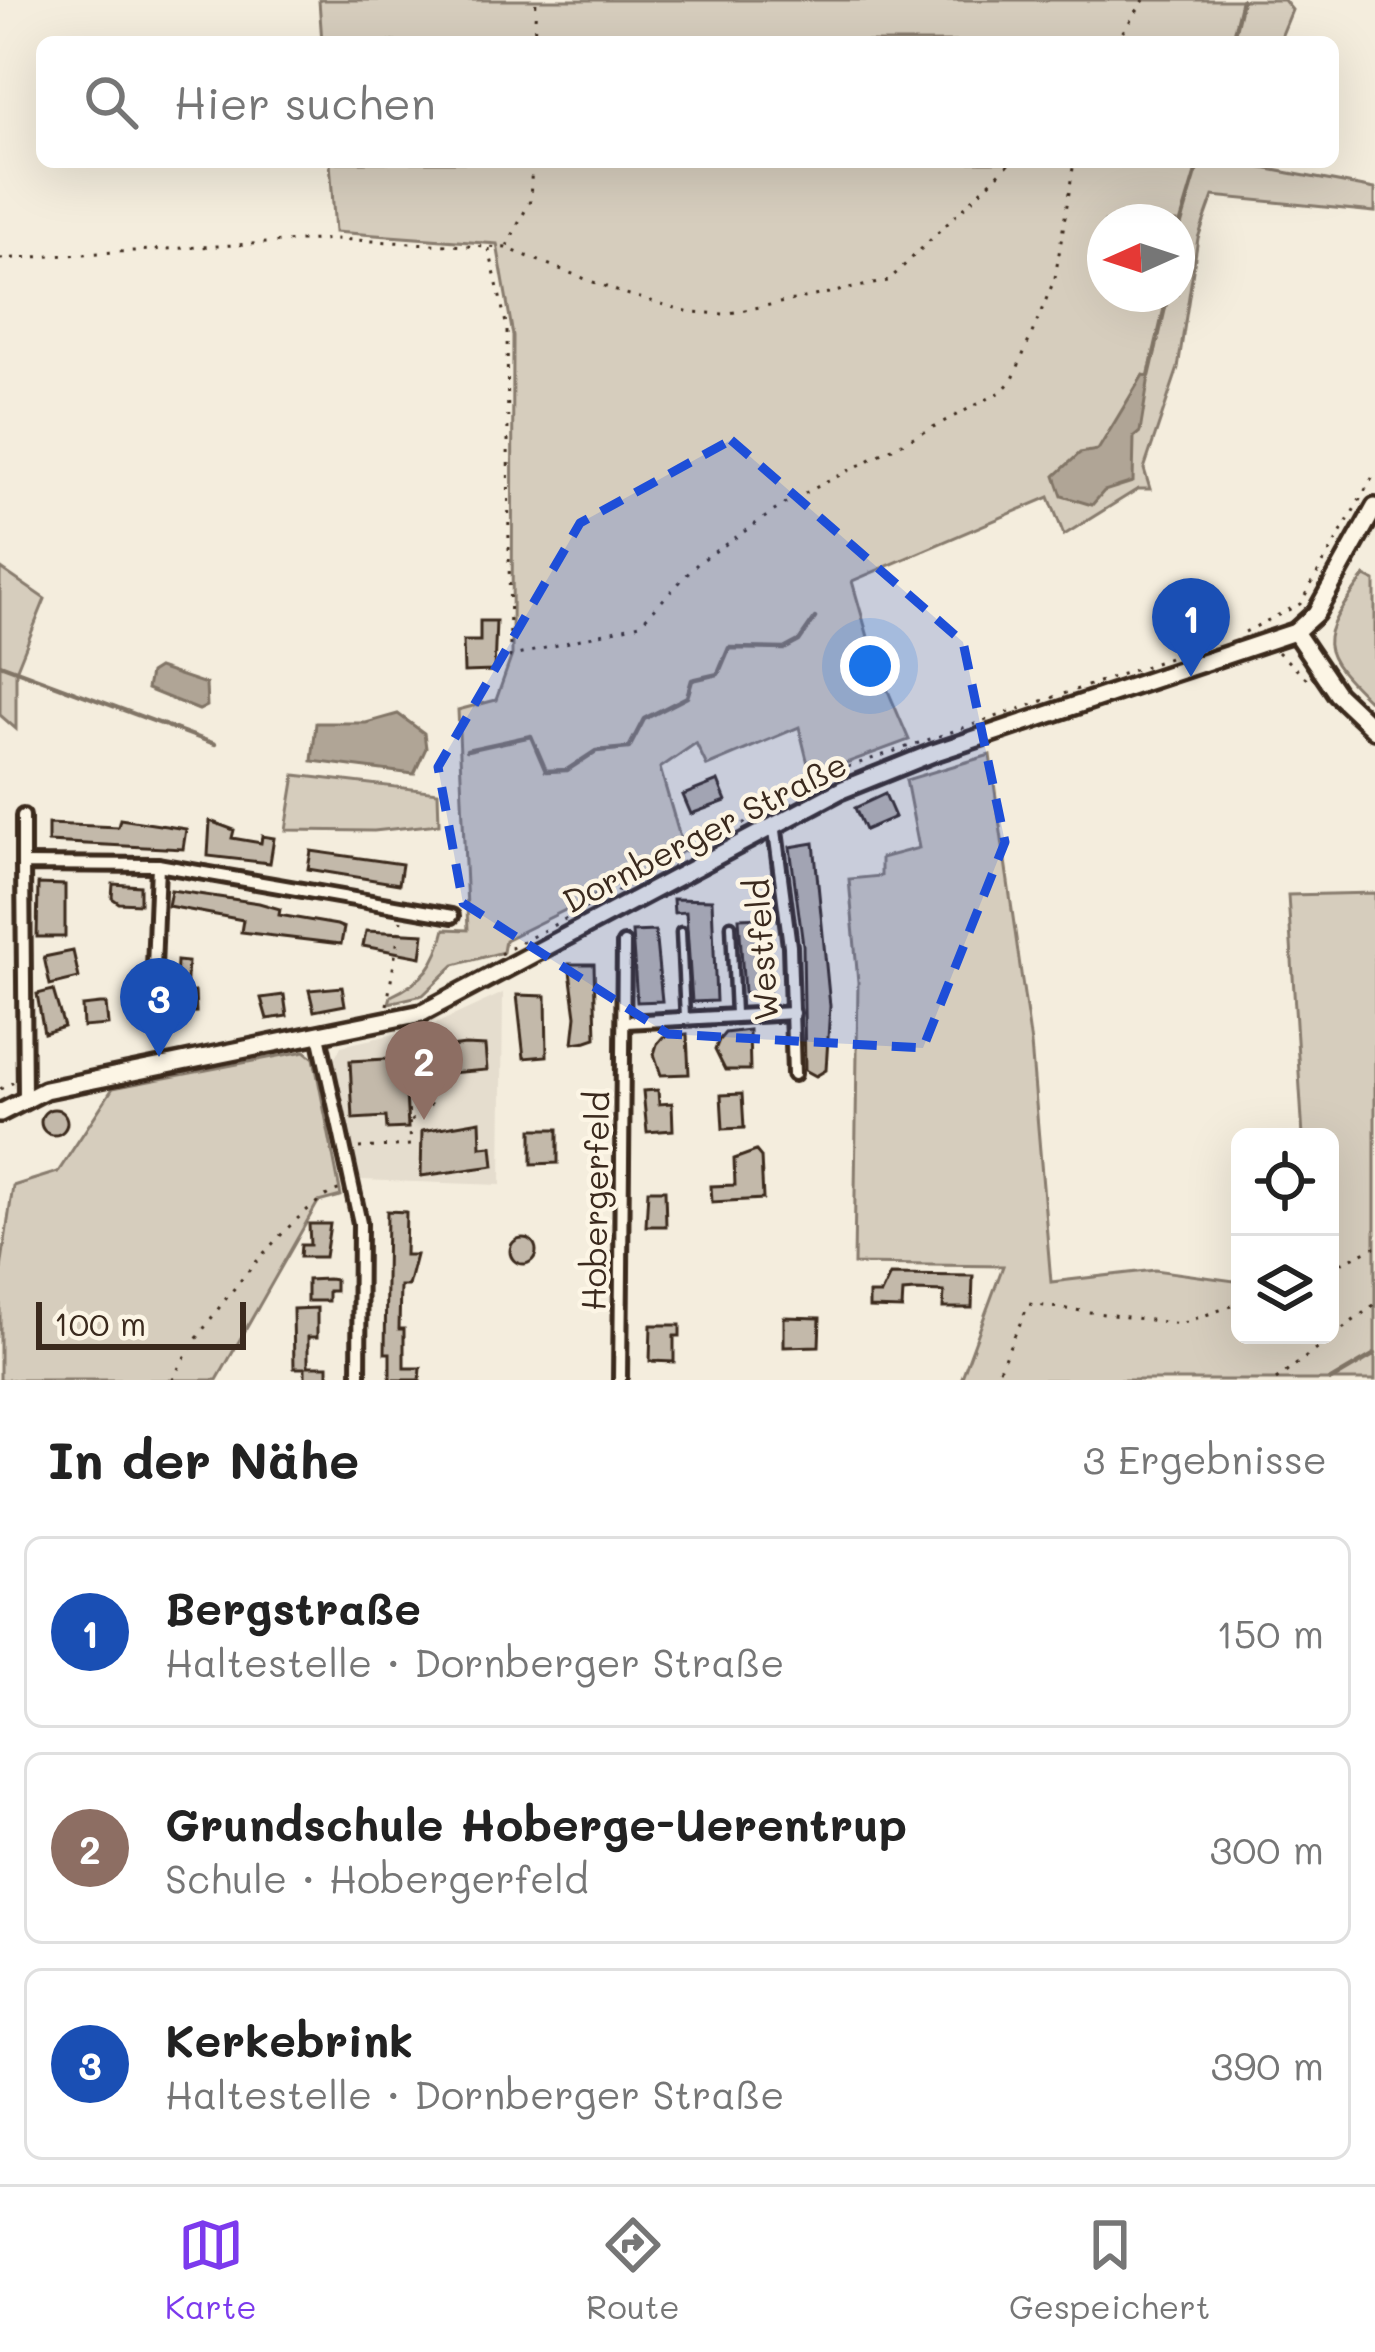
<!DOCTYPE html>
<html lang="de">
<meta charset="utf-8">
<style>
body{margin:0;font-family:Mali,sans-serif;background:#f6f6f6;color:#222}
.controls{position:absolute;right:36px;bottom:36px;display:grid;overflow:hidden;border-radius:18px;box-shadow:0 12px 48px #0002}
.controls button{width:108px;height:108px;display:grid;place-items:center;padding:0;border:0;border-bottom:3px solid #e0e0e0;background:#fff;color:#222;font:60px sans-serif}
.compass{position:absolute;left:1087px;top:204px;width:108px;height:108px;border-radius:50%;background:#fff;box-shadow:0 12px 48px #0002;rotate:267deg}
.scale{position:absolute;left:36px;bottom:30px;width:210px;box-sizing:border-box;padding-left:12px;border:6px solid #3b2a1e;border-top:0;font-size:33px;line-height:42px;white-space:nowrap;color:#3b2a1e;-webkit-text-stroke:9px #fcf5e5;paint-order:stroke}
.you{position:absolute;left:870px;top:666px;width:42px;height:42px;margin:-30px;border:9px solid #fff;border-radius:50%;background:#1a73e8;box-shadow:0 0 0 18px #1a73e833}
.badge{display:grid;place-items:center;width:78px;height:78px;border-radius:50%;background:#7c3aed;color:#fff;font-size:39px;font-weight:700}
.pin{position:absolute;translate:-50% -99px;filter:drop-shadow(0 3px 6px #0008)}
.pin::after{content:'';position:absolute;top:63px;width:42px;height:36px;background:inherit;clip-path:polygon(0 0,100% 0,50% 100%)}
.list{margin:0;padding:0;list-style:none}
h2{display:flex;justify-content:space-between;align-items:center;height:156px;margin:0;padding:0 48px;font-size:51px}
h2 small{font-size:39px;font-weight:400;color:#767676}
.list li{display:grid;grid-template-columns:78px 1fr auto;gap:36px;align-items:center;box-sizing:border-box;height:192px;margin:0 24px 24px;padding:0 24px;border:3px solid #e0e0e0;border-radius:18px}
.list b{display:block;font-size:45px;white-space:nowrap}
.list p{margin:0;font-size:39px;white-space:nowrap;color:#767676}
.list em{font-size:39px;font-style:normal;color:#767676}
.icon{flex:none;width:66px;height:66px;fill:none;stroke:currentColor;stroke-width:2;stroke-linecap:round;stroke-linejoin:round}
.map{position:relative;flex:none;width:1375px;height:1380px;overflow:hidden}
.search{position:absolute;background:#fff;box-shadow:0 12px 48px #0002;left:36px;right:36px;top:36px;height:132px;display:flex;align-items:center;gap:30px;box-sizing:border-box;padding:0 42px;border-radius:18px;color:#767676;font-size:45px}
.sheet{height:804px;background:#fff}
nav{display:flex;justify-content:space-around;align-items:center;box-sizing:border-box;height:168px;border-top:3px solid #e0e0e0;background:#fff;font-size:33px;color:#767676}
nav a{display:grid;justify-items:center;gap:6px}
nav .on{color:#7c3aed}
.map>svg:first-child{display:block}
.built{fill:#e5ddce}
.green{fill:#d6cdbd;stroke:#887c6e;stroke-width:3;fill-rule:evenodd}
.water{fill:#b0a596;stroke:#817466;stroke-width:3}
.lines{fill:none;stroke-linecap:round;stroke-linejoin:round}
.stream{stroke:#817466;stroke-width:4.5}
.building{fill:#c3b9aa;stroke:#3b2a1e;stroke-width:3}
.lane-casing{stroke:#3b2a1e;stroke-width:15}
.street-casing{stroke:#3b2a1e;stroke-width:20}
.secondary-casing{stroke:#3b2a1e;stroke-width:24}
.path{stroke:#3b2a1e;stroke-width:3;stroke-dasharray:3 9;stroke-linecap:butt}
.lane{stroke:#fcf5e5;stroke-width:6}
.street{stroke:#fcf5e5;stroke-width:10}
.secondary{stroke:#fcf5e5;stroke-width:15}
.marked{fill:#1d4ed8;fill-opacity:0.2;stroke:#1d4ed8;stroke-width:9;stroke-dasharray:24 15;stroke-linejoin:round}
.labels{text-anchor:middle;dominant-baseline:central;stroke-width:9;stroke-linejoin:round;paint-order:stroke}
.street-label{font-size:33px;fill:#3b2a1e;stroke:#fcf5e5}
</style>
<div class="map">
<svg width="1375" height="1380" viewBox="0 0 1375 1380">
<rect width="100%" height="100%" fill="#f4eddd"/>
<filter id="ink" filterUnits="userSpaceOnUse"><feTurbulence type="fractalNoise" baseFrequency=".00833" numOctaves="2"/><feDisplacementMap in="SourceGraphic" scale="24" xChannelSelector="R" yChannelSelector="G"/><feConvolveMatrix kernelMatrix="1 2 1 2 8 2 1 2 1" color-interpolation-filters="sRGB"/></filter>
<g filter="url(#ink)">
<path class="built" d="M503,993L501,1185L360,1180L334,1060L341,1046L431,1026Z"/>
<g class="green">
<path d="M319,0H1284L1292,10L1279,42H322Z"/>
<path d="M330,162H1231L1375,189V212L1213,196L1198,238L1178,368L1144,469L1150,489H1138L1064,535L1049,497L852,581L874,658L909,740L811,776L799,727L707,766L696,743L660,768L684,851L505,940L503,952L454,965L423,995L389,1003L391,996C424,981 437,964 445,929L468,930L458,710L496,700L512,655L513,336L497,244L335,232ZM1105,222H1177V294H1105Z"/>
<path d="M0,568L45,599L16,671V729L0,715Z"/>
<path d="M1365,576L1375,581V706C1315,649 1315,642 1365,576Z"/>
<path d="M990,755L1031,1044L1051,1282L1155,1270L1234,1281L1240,1273V1335H1330V1137H1303L1288,895L1375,893V1380H961L1003,1266L854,1264L858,982L849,879L881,876V858L919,848L906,780Z"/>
<path d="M295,775L438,792L439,824L374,831L286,830Z"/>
<path d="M305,1051L314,1058L341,1196L318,1202L217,1380H0V1276L13,1186L58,1172L113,1088Z"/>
</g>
<g class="water">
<path d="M1143,375L1149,376L1140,432L1134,437L1133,482L1104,491L1092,505L1062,496L1055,476L1080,453L1098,450Z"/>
<path d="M158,668L206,684L207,706L199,710L147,689L150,673Z"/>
<path d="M398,714L424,733L426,748L414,774L312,761L316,723H366Z"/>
</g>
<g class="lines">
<g class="stream">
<path d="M1232,42L1242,0"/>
<path d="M1177,236L1199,162"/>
<path d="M1149,376L1168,294"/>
<path d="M0,664L215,744"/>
<path d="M467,750L531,736L546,771L567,770L596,751L629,748L644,719L687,697L692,680L718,674L729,648L784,649L799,641L815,618"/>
<path d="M1331,1380L1375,1354"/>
</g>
</g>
<g class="building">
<path d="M480,621H496L494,671L464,672L463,641H480Z"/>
<path d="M718,781L726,801L691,814L683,795Z"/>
<path d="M885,794L895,817L865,830L855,808Z"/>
<path d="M120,819L186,829L183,849L48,842V824L118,827Z"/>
<path d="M210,821L234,830L232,838L261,843L262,836L274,838L270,863L208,856Z"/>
<path d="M814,843L830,1006L826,1070L816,1076L805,1070L803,945L790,847Z"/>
<path d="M311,851L402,864L399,884L308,869Z"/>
<path d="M38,884L65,885V937H37Z"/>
<path d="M113,884L140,886V904L119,903L112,898Z"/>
<path d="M171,890L259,903L280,909L279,915L337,925L344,928L341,944L241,932L243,920L168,906Z"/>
<path d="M673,899L712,900L716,1001L692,1002L686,912L674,913Z"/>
<path d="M764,917L769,992L744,993L739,918Z"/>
<path d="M366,931L424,934L421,957L363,946Z"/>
<path d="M655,931L662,1001L637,1002L632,932Z"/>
<path d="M73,951L79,978L50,985L44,957Z"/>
<path d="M177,961L188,962L186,993L195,992L196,1012L174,1013L173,1005L137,1007L136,991L142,986L176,984Z"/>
<path d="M569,964H594L596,1038L587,1041L573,1043L576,1016Z"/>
<path d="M342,987L345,1005L314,1011L309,990Z"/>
<path d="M53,990L64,1027L44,1033L37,994Z"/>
<path d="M284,995L287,1016L267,1019L261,998Z"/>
<path d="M517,995L546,996L547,1056L524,1058Z"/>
<path d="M100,1004H106L108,1025L83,1027L82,1006Z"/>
<path d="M749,1030L750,1070H725L715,1050L719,1040L725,1033Z"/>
<path d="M687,1034L689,1074L661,1075L654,1054L657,1044L663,1037Z"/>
<path d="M465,1045L485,1046L487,1070L438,1074L436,1049Z"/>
<path d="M404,1058L408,1128L387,1129L386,1117L353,1119L350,1061Z"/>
<path d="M658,1090L659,1104L672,1103L673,1130L647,1132L643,1091Z"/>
<path d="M742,1094L744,1128L723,1129L721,1095Z"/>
<circle cx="54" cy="1122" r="13"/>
<path d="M480,1121L481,1147L492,1146L494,1166L421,1176L422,1131Z"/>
<path d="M532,1129H558V1163L532,1164Z"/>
<path d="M756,1151L761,1157L763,1199L712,1202L711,1186L735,1185L734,1159Z"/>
<path d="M648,1190H665L666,1226H646Z"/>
<path d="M387,1211L406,1212L405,1255H416L408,1286H400L399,1329H404V1368H421L420,1380H390V1353H385Z"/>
<path d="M309,1224H330L325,1257H300L301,1245H310Z"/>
<circle cx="523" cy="1251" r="13"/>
<path d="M890,1275L973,1276L972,1308H943L944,1292L915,1291L903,1292L902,1309L869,1308V1294H881Z"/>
<path d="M328,1279L335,1280V1291H328V1301H307V1280Z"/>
<path d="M317,1308V1337H308V1366H328V1380H305V1368H294L293,1309Z"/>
<path d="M784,1317L820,1318L819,1346L784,1347Z"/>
<path d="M651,1325H680V1336H674V1362L650,1361Z"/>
</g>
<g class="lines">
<g class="lane-casing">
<g id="lane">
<path d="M731,925L735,1014"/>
<path d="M681,932L685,1017"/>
</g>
</g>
<g class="street-casing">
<g id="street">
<path d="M23,816V864"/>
<path d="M774,823L790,946L794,1074"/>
<path d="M154,968L158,865"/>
<path d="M626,1022L793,1013"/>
<path d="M319,1035L360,1223L359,1380"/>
<path d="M25,1098L23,864L158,865L452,916"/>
<path d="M620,1380L624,944"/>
</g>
</g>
<g class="secondary-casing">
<g id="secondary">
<path d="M1295,632L1337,694L1375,730"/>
<path d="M0,1113L45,1090L422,1013L841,790L933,753L1295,632L1316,613L1375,507"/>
</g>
</g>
<g class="path">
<path d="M534,42L536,0"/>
<path d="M1116,42L1144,0"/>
<path d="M507,246L530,201L532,162"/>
<path d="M489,249L507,328L510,657L640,624L698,563L786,503L1001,392L1013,379L1055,278L1074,162"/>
<path d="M0,259L334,239L506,248L619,292L690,312L725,314L888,281L1011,162"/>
<path d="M1245,632L1300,604L1375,473"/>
<path d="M1278,652L1309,681"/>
<path d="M743,824L824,775L1208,645"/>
<path d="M500,954L671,862"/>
<path d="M387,1005L401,920"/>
<path d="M0,1089L14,1082"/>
<path d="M411,1121L430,1106V1092"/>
<path d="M359,1148L411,1145L407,1092L430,1091L426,1036H417L413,1029"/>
<path d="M1330,1268L1375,1247"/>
<path d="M173,1380C189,1338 302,1195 342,1189"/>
<path d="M994,1380L1029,1304L1180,1324L1240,1303"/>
<path d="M1276,1380L1375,1304"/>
</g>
<use href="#lane" class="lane"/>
<use href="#street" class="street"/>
<use href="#secondary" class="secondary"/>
</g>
</g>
<path class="marked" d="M731,440L963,642L1005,842L923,1048L668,1034L463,903L438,767L580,523Z"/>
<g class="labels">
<g class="street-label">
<text transform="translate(704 831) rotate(-27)">Dornberger Straße</text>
<text transform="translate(760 950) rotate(-94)">Westfeld</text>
<text transform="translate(594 1201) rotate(-89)">Hobergerfeld</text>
</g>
</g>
</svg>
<div class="controls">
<button><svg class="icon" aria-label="locate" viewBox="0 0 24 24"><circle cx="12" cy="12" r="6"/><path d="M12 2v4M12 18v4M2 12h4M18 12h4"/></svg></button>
<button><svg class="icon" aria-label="layers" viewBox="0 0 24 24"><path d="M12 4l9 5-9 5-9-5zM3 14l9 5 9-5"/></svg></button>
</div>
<svg class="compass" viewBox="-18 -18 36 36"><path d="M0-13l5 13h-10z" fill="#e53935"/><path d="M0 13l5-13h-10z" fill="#767676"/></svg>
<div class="scale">100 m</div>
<div class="you"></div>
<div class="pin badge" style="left:1191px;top:677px;background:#1a4fb4">1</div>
<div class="pin badge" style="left:424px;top:1120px;background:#8d6e63">2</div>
<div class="pin badge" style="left:159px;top:1057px;background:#1a4fb4">3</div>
<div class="search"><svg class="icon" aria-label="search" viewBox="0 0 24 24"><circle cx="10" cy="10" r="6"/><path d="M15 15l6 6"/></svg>Hier suchen</div>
</div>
<section class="sheet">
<h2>In der Nähe<small>3 Ergebnisse</small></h2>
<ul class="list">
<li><span class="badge" style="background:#1a4fb4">1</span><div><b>Bergstraße</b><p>Haltestelle · Dornberger Straße</p></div><em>150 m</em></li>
<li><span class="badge" style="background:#8d6e63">2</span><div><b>Grundschule Hoberge-Uerentrup</b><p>Schule · Hobergerfeld</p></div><em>300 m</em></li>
<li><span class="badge" style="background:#1a4fb4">3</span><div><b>Kerkebrink</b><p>Haltestelle · Dornberger Straße</p></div><em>390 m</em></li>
</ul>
</section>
<nav>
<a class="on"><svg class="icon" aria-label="map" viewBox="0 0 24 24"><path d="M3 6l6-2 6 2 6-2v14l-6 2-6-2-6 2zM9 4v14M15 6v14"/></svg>Karte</a>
<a><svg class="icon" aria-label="directions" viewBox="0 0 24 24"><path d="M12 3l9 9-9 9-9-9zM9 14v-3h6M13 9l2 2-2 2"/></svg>Route</a>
<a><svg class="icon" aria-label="saved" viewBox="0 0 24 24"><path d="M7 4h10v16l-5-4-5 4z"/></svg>Gespeichert</a>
</nav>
